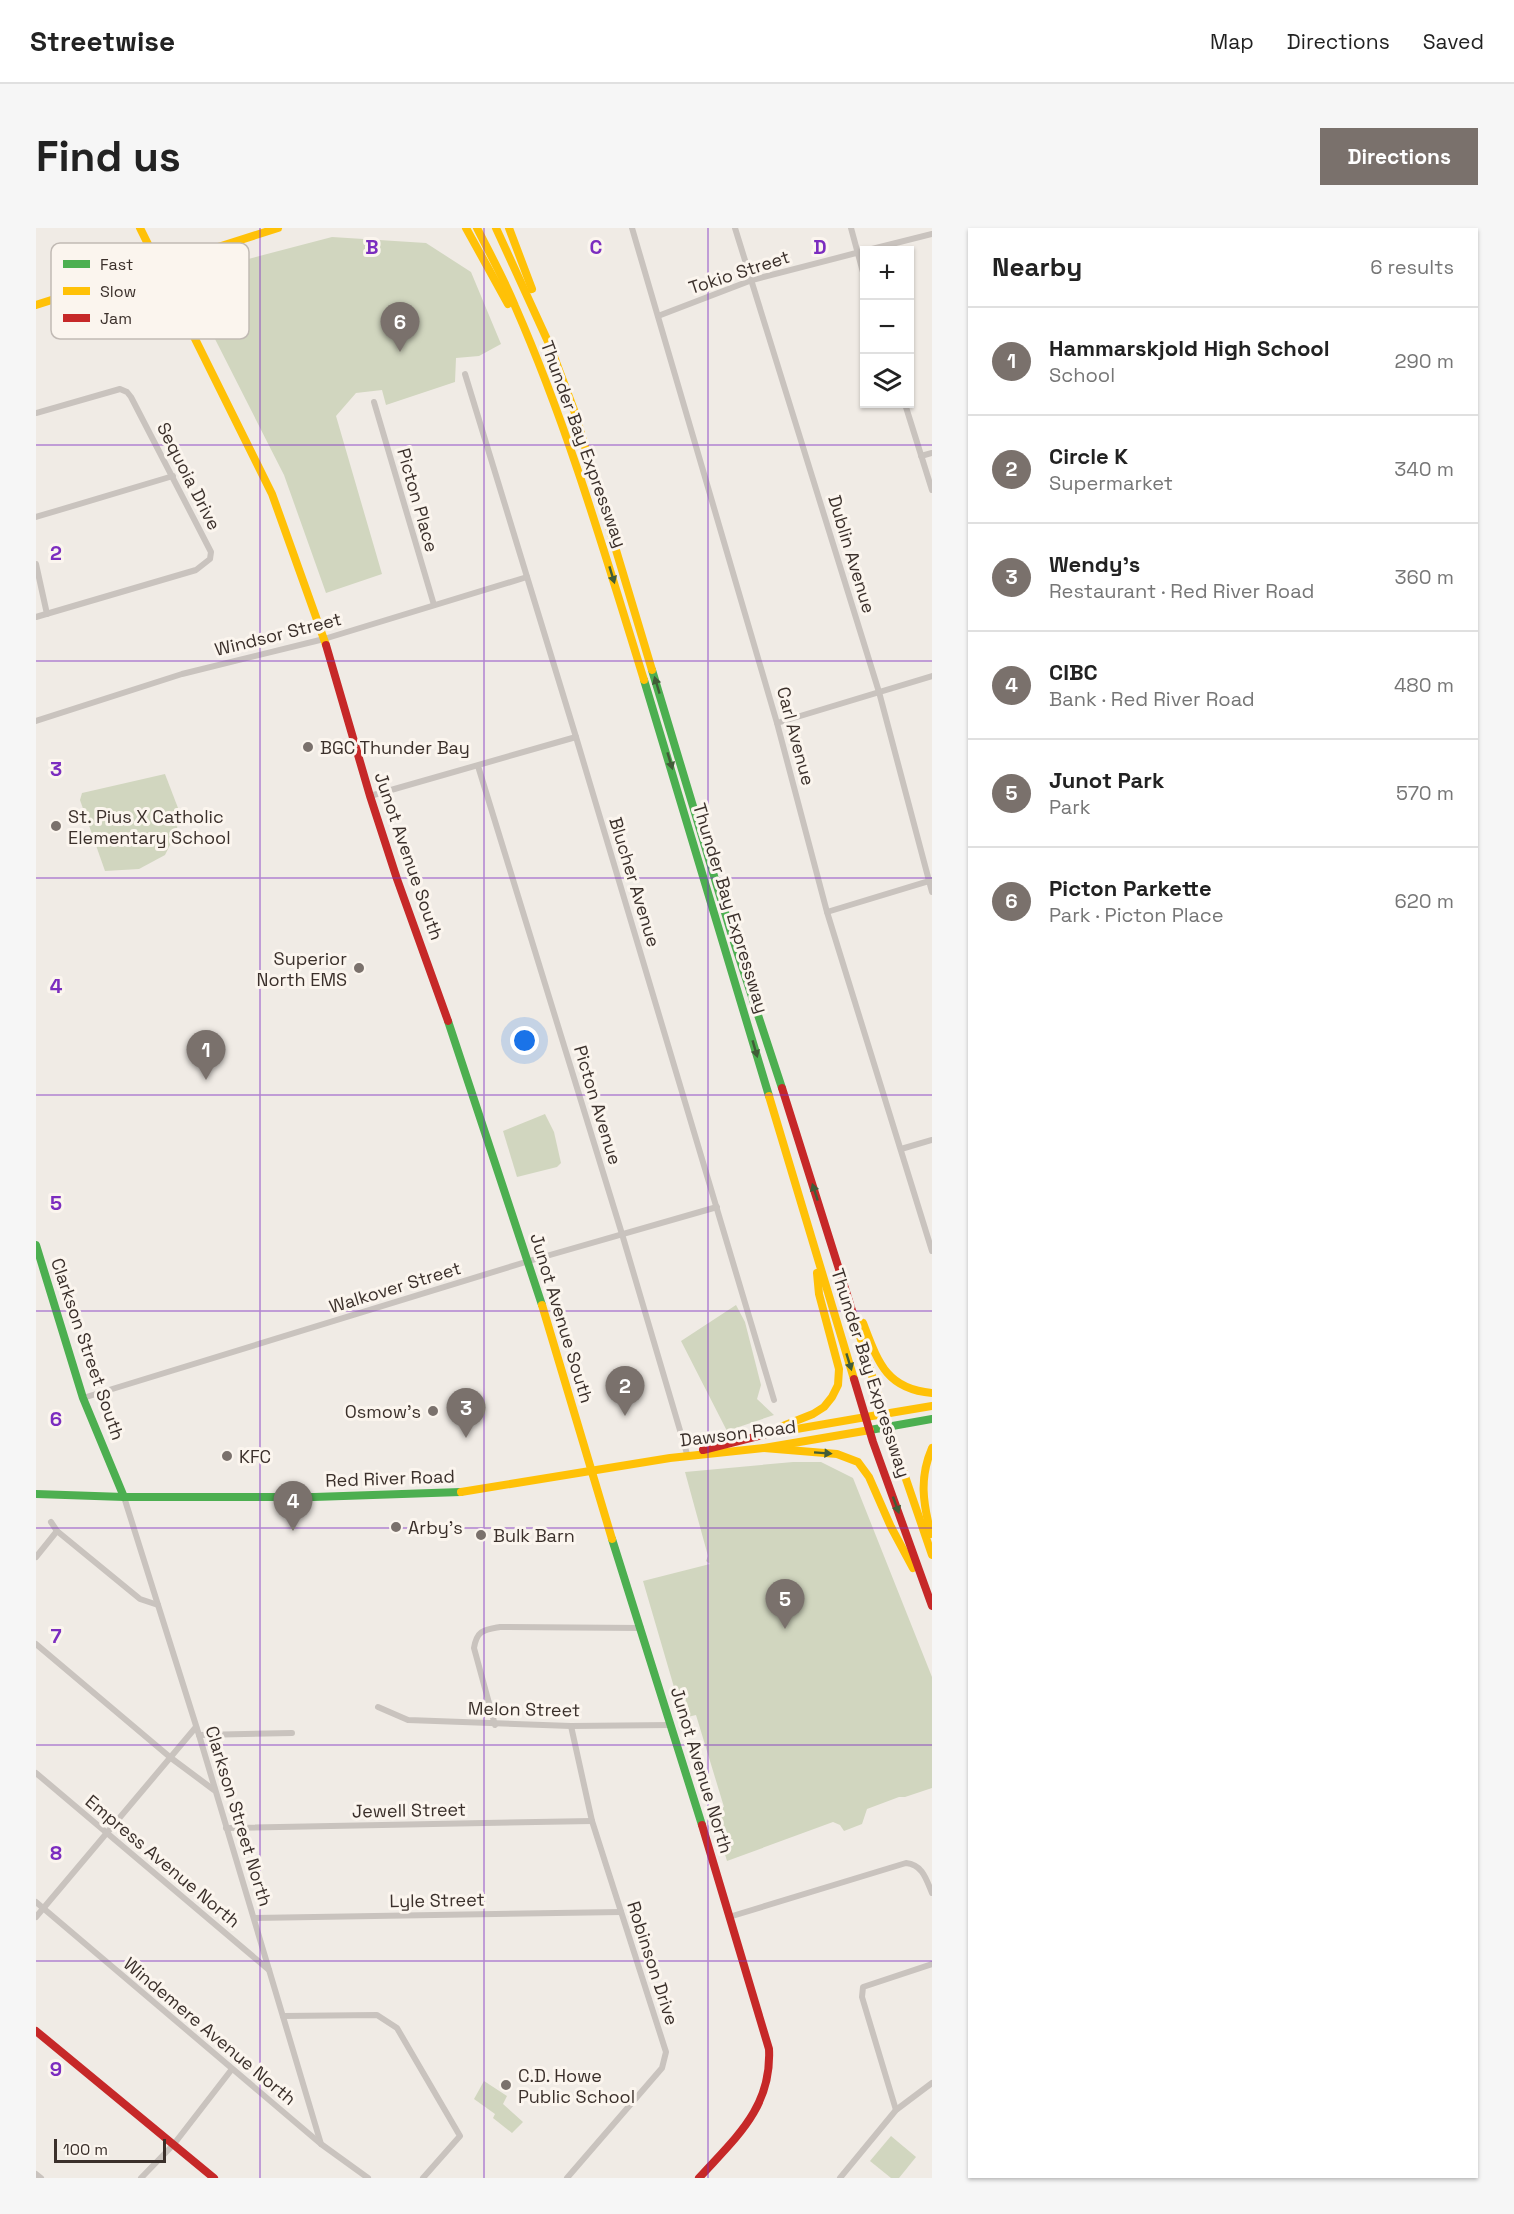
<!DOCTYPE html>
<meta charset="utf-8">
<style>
body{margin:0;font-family:"Space Grotesk",sans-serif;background:#f6f6f6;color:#222}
.controls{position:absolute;right:18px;top:18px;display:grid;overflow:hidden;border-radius:0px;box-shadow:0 2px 4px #0004}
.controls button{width:54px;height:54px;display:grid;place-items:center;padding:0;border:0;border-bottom:2px solid #e0e0e0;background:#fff;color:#222;font:30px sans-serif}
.scale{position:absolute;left:18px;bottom:15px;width:112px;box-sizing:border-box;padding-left:6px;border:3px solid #3b302b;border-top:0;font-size:16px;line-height:21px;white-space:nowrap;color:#3b302b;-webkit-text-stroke:4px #fbf5ee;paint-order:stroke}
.you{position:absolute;left:489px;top:813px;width:21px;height:21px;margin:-15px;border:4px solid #fff;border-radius:50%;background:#1a73e8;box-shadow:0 0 0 9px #1a73e833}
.badge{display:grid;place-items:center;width:39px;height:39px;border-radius:50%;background:#7a716c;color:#fff;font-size:20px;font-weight:700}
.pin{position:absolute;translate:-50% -50px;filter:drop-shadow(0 2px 3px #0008)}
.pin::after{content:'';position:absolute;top:32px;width:21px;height:18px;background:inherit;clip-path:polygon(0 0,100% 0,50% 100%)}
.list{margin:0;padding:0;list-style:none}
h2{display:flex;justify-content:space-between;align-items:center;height:78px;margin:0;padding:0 24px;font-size:26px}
h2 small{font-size:20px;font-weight:400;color:#767676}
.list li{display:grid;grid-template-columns:39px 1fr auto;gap:18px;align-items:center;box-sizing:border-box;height:108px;padding:0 24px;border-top:2px solid #e0e0e0}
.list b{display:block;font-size:22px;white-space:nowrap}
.list p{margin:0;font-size:20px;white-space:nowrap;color:#767676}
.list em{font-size:20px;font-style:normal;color:#767676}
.icon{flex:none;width:33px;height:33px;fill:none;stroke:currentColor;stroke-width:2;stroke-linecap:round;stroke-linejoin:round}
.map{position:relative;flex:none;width:896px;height:1950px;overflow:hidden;border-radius:0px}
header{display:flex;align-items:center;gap:36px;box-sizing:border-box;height:84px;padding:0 30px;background:#fff;border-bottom:2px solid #e0e0e0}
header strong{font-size:28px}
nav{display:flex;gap:33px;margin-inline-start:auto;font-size:21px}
.intro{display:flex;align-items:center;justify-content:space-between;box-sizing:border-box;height:144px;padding:0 36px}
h1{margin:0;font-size:42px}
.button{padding:15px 27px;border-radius:0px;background:#7a716c;color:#fff;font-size:21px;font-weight:700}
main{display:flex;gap:36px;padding:0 36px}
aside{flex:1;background:#fff;border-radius:0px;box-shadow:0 2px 4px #0004}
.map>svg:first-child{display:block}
.green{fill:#d1d6bf}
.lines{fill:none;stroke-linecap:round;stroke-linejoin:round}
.street{stroke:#c9c3be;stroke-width:6}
.fast{stroke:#4caf50;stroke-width:8}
.slow{stroke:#ffc107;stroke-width:8}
.jam{stroke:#c62828;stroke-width:8}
.oneway{fill:#415c38}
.grid{fill:none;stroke:#7b2cbf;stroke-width:1.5;stroke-opacity:0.55}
.poi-dot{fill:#7a716c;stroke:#fbf5ee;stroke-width:2}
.labels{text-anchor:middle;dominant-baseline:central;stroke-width:6;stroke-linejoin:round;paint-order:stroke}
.street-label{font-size:18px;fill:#3b302b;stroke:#fbf5ee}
.poi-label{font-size:18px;fill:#3b302b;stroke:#fbf5ee;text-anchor:start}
.key{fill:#fbf5ee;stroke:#c1bab4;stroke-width:1.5}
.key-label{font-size:16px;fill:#3b302b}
.grid-label{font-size:20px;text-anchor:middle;font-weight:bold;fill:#7b2cbf;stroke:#fbf5ee;stroke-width:6;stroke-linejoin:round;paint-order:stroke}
</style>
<header>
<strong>Streetwise</strong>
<nav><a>Map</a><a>Directions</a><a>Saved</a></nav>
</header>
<div class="intro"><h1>Find us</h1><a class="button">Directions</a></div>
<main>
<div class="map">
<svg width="896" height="1950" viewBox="0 0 896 1950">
<rect width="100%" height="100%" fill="#f0ebe5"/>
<g class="green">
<path d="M296,9L390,15L435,44L465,116L443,128L420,130L419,154L350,177L346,162L320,165L300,188L346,346L290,365L248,247L147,48Z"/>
<path d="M129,546L142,580L141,603L129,627L103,641L69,643L44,572L46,565Z"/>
<path d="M509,886L518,904L525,935L521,939L481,949L467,903Z"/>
<path d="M700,1077L709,1094L725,1157L721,1171L738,1187L691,1203L645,1113Z"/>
<path d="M757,1234H785L817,1250L896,1449V1560L869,1569H863L831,1581L826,1596L808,1603L804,1597L797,1594L691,1633L676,1584L688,1579L660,1487L647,1490L607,1353L674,1336L670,1333L672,1328L649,1244Z"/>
<path d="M448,1853L471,1868L467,1876L487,1894L476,1905L457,1890L459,1886L438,1871Z"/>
<path d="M855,1908L880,1929L863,1950H855L834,1933Z"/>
</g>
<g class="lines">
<g class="street">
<path d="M596,0L741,495L791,684L896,1023"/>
<path d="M699,0L843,464L896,664"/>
<path d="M815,0L828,48"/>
<path d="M832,22L896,6"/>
<path d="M622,88L716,52L828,23"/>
<path d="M429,146L540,509L738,1172"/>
<path d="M338,174L398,377"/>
<path d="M869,176L896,262"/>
<path d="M0,185L84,161L91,164L95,169L175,324L174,331L160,342L0,389"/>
<path d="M885,228L896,225"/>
<path d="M0,289L137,248"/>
<path d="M0,336L11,386"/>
<path d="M0,493L146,446L288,411L491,349"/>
<path d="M741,495L896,448"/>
<path d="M442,538L586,1006L651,1226"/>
<path d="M334,568L540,509"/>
<path d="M791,684L896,652"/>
<path d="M865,921L896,912"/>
<path d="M47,1170L493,1033L681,979"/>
<path d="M88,1269L163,1507L285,1916"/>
<path d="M15,1294L21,1303L104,1371L122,1377"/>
<path d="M0,1329L21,1303"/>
<path d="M0,1416L135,1530L178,1562"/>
<path d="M342,1479L372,1492L535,1498L635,1497"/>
<path d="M459,1497L438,1420C441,1402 448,1402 464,1399L605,1400"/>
<path d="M163,1507L256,1505"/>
<path d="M0,1545L233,1742"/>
<path d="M190,1600L556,1593"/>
<path d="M0,1674L285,1916L332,1950"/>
<path d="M0,1689L160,1499"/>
<path d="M693,1689L870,1635C887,1637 890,1651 896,1665"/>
<path d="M218,1690L585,1684"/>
<path d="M247,1788L341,1787L361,1800L424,1908L387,1950"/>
<path d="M860,1882L826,1769L827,1759L896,1736"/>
<path d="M0,1946L5,1950"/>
<path d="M105,1950L138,1916L196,1841"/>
<path d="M531,1950L626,1840L630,1824L556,1593L535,1498"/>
<path d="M804,1950L860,1882L896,1855"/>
</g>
<g class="fast">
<path d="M616,442L697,711L746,860"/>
<path d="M608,452L733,868"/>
<path d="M412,793L506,1077"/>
<path d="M0,1017L47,1170L88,1269"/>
<path d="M834,1202L896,1191"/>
<path d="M0,1266L88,1269H278L425,1264"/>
<path d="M576,1311L666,1597"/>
</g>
<g class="slow">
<path d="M104,0L236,266L290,417"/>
<path d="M430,0L472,76"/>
<path d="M441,0C454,26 468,51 479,78C532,199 569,326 608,452"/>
<path d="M460,0L514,118L538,182L616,442"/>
<path d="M473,0L496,61"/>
<path d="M0,77L242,0"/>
<path d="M733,868L818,1151"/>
<path d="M506,1077L576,1311"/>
<path d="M819,1092L848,1187L896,1327"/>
<path d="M827,1095C842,1134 850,1161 896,1165"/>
<path d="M830,1189L896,1178"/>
<path d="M743,1204L830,1189"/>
<path d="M724,1207L777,1186L788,1179L796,1169L802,1157L803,1141L783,1066L781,1045"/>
<path d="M728,1220L801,1226L822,1234L833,1249L855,1299L877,1340"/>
<path d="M425,1264L634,1230L728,1220L834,1202"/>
<path d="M895,1306C887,1275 883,1250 896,1220"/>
</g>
<g class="jam">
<path d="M290,417L334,568L361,651L412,793"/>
<path d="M746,860L819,1092"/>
<path d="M818,1151L837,1214L896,1378"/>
<path d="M667,1222L730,1206"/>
<path d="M0,1803L178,1950"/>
<path d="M663,1950C699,1910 736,1880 733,1821L666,1597"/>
</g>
</g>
<defs><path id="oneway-solid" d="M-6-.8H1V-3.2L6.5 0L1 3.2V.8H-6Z" transform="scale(1.5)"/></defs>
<g class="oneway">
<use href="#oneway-solid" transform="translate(576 347) rotate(73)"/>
<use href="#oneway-solid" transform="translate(621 457) rotate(-107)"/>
<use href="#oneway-solid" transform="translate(634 533) rotate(73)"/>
<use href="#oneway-solid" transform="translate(719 821) rotate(74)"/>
<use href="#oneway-solid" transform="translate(779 964) rotate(-108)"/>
<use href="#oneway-solid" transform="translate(813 1134) rotate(73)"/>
<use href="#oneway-solid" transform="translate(787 1225) rotate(4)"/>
<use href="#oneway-solid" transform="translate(860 1277) rotate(70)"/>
</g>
<path class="grid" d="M224,0V1950M448,0V1950M672,0V1950M0,217H896M0,433H896M0,650H896M0,867H896M0,1083H896M0,1300H896M0,1517H896M0,1733H896"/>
<g class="poi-dot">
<circle cx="272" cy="519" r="6"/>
<circle cx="20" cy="598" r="6"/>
<circle cx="323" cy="740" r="6"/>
<circle cx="397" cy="1183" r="6"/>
<circle cx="191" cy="1228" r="6"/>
<circle cx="360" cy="1299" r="6"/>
<circle cx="445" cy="1307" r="6"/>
<circle cx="470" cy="1857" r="6"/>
</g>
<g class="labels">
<g class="street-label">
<text transform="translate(703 44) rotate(-18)">Tokio Street</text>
<text transform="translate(548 216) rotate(70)">Thunder Bay Expressway</text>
<text transform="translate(153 248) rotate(63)">Sequoia Drive</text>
<text transform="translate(382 272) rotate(74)">Picton Place</text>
<text transform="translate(816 326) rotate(73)">Dublin Avenue</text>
<text transform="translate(242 406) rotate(-14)">Windsor Street</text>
<text transform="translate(760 508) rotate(75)">Carl Avenue</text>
<text transform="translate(373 628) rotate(71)">Junot Avenue South</text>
<text transform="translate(599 654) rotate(73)">Blucher Avenue</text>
<text transform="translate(695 680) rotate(73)">Thunder Bay Expressway</text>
<text transform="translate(562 877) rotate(73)">Picton Avenue</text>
<text transform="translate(359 1059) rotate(-17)">Walkover Street</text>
<text transform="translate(526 1090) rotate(73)">Junot Avenue South</text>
<text transform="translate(52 1121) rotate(71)">Clarkson Street South</text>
<text transform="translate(835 1145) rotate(72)">Thunder Bay Expressway</text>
<text transform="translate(702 1205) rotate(-7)">Dawson Road</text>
<text transform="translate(354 1250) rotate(-2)">Red River Road</text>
<text transform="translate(488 1481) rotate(1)">Melon Street</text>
<text transform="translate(666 1542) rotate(73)">Junot Avenue North</text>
<text transform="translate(373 1582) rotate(-1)">Jewell Street</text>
<text transform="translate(203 1588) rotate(73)">Clarkson Street North</text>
<text transform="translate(127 1633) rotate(40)">Empress Avenue North</text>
<text transform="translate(401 1672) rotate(-1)">Lyle Street</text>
<text transform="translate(617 1735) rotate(72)">Robinson Drive</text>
<text transform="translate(174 1803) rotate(40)">Windemere Avenue North</text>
</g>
<g class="poi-label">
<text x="284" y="519">BGC Thunder Bay</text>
<text x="32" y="588">St. Pius X Catholic<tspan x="32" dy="21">Elementary School</tspan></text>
<text x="311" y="730" text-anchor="end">Superior<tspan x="311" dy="21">North EMS</tspan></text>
<text x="385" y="1183" text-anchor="end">Osmow's</text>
<text x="203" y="1228">KFC</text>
<text x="372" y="1299">Arby's</text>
<text x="457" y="1307">Bulk Barn</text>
<text x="482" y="1847">C.D. Howe<tspan x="482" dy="21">Public School</tspan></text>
</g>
</g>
<rect x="15" y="15" width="198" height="96" rx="9" class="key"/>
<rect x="27" y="32" width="27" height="8" fill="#4caf50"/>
<rect x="27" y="59" width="27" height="8" fill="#ffc107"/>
<rect x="27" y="86" width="27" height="8" fill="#c62828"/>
<g class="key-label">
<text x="64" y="42">Fast</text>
<text x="64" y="69">Slow</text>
<text x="64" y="96">Jam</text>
</g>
<g class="grid-label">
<text x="336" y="26">B</text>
<text x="560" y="26">C</text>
<text x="784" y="26">D</text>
<text x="20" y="332">2</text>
<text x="20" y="548">3</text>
<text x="20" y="765">4</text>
<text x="20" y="982">5</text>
<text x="20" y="1198">6</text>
<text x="20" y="1415">7</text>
<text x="20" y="1632">8</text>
<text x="20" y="1848">9</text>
</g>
</svg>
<div class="controls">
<button>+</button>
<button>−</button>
<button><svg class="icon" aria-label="layers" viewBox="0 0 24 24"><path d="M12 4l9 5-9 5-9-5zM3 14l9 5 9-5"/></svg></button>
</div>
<div class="scale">100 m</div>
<div class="you"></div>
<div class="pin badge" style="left:170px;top:852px">1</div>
<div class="pin badge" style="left:589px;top:1188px">2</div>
<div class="pin badge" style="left:430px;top:1210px">3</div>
<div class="pin badge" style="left:257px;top:1303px">4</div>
<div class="pin badge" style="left:749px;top:1401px">5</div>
<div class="pin badge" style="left:364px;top:124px">6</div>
</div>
<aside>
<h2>Nearby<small>6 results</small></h2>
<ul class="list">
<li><span class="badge">1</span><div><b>Hammarskjold High School</b><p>School</p></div><em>290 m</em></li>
<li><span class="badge">2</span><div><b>Circle K</b><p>Supermarket</p></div><em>340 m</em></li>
<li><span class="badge">3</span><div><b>Wendy's</b><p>Restaurant · Red River Road</p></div><em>360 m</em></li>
<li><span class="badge">4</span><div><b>CIBC</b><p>Bank · Red River Road</p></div><em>480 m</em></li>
<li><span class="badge">5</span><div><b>Junot Park</b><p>Park</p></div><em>570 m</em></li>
<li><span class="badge">6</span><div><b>Picton Parkette</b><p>Park · Picton Place</p></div><em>620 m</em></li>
</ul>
</aside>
</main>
